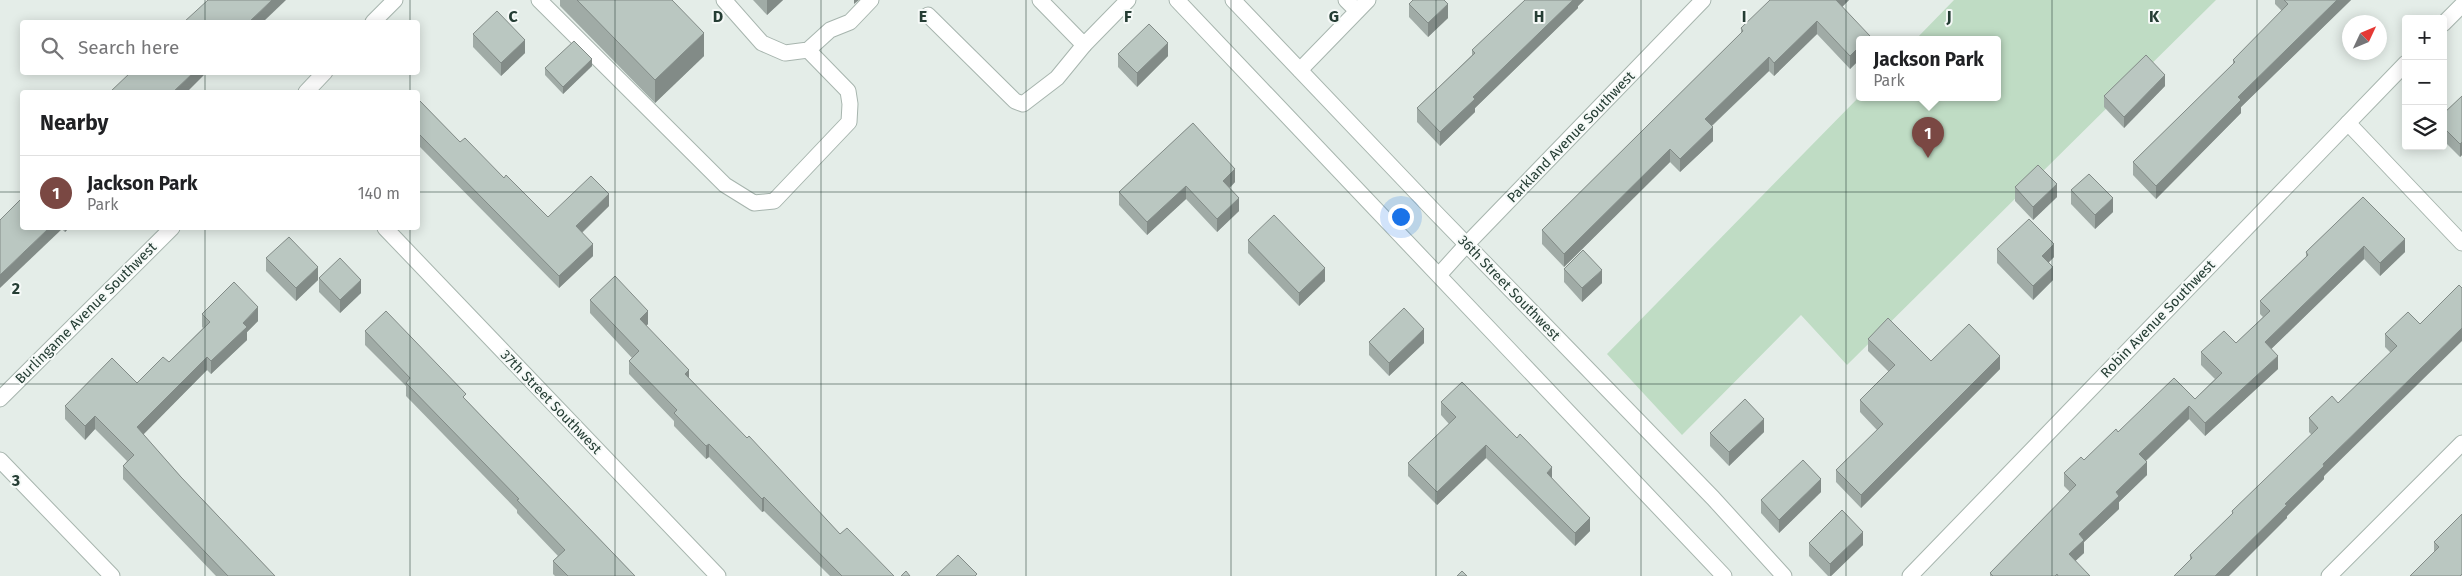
<!DOCTYPE html>
<meta charset="utf-8">
<style>
body{margin:0;font-family:"Fira Sans",sans-serif;background:#f6f6f6;color:#202124}
.controls{position:absolute;right:15px;top:15px;display:grid;overflow:hidden;border-radius:5px;box-shadow:0 2px 12px #0003}
.controls button{width:45px;height:45px;display:grid;place-items:center;padding:0;border:0;border-bottom:1px solid #e0e0e0;background:#fff;color:#202124;font:25px sans-serif}
.compass{position:absolute;left:2342px;top:15px;width:45px;height:45px;border-radius:50%;background:#fff;box-shadow:0 2px 12px #0003;rotate:46deg}
.you{position:absolute;left:1400px;top:216px;width:18px;height:18px;margin:-12px;border:4px solid #fff;border-radius:50%;background:#1a73e8;box-shadow:0 0 0 8px #1a73e833}
.badge{display:grid;place-items:center;width:32px;height:32px;border-radius:50%;background:#7a4843;color:#fff;font-size:16px;font-weight:700}
.pin{position:absolute;translate:-50% -41px;filter:drop-shadow(0 1px 2px #0008)}
.pin::after{content:'';position:absolute;top:26px;width:18px;height:15px;background:inherit;clip-path:polygon(0 0,100% 0,50% 100%)}
.popup{position:absolute;left:1856px;top:36px;width:145px;height:65px;box-sizing:border-box;display:grid;place-content:center;border-radius:5px;background:#fff;filter:drop-shadow(0 1px 4px #0005);font-size:16px;white-space:nowrap;color:#757577}
.popup b{font-size:19px;color:#202124}
.popup::after{content:'';position:absolute;left:50%;top:100%;margin-left:-10px;border:10px solid transparent;border-top-color:#fff}
.list{margin:0;padding:0;list-style:none}
h2{display:flex;justify-content:space-between;align-items:center;height:65px;margin:0;padding:0 20px;font-size:21px}
h2 small{font-size:16px;font-weight:400;color:#757577}
.list li{display:grid;grid-template-columns:32px 1fr auto;gap:15px;align-items:center;box-sizing:border-box;height:75px;padding:0 20px;border-top:1px solid #e0e0e0}
.list b{display:block;font-size:19px;white-space:nowrap}
.list p{margin:0;font-size:16px;white-space:nowrap;color:#757577}
.list em{font-size:16px;font-style:normal;color:#757577}
.icon{flex:none;width:28px;height:28px;fill:none;stroke:currentColor;stroke-width:2;stroke-linecap:round;stroke-linejoin:round}
.map{position:relative;flex:none;width:2462px;height:576px;overflow:hidden}
.search{position:absolute;background:#fff;box-shadow:0 2px 12px #0003;left:20px;top:20px;width:400px;height:55px;display:flex;align-items:center;gap:12px;box-sizing:border-box;padding:0 18px;border-radius:5px;color:#757577;font-size:19px}
.panel{position:absolute;background:#fff;box-shadow:0 2px 12px #0003;left:20px;top:90px;width:400px;height:140px;border-radius:5px}
.map>svg:first-child{display:block}
.green{fill:#bfdcc4}
.lines{fill:none;stroke-linecap:round;stroke-linejoin:round}
.minor-casing{stroke:#a7b5ae;stroke-width:17}
.minor{stroke:#fff;stroke-width:15}
.wall{fill:#a0aba6}
.shaded-wall{fill:#828b87}
.building{fill:#bac7c1;stroke:#828b87}
.grid{fill:none;stroke:#253d34;stroke-width:1;stroke-opacity:0.55}
.labels{text-anchor:middle;dominant-baseline:central;stroke-width:4;stroke-linejoin:round;paint-order:stroke}
.street-label{font-size:14px;fill:#253d34;stroke:#f5f9f7}
.grid-label{font-size:16px;text-anchor:middle;font-weight:bold;fill:#253d34;stroke:#f5f9f7;stroke-width:4;stroke-linejoin:round;paint-order:stroke}
</style>
<div class="map">
<svg width="2462" height="576" viewBox="0 0 2462 576">
<rect width="100%" height="100%" fill="#e4ede8"/>
<path class="green" d="M1954,0H2216L1847,365L1801,315L1682,435L1607,354L1859,97H1997V39H1916Z"/>
<g class="lines">
<g class="minor-casing">
<g id="minor">
<path d="M539,0L725,185L754,203L774,201L849,122L850,104L848,91L808,50"/>
<path d="M724,0L762,43L785,53L808,50L830,30L850,22L871,0"/>
<path d="M1040,0L1084,45L1128,0"/>
<path d="M1177,0L1724,576"/>
<path d="M1233,0L1436,213L1713,498L1784,576"/>
<path d="M1346,0L1357,11"/>
<path d="M928,15L1015,101L1023,104L1057,78L1084,45"/>
<path d="M373,22L395,0"/>
<path d="M2443,24L2462,5"/>
<path d="M1300,70L1368,0"/>
<path d="M306,92L325,72"/>
<path d="M2348,123L2462,243"/>
<path d="M385,228L718,576"/>
<path d="M1439,275L1467,244L1703,0"/>
<path d="M0,399L172,228"/>
<path d="M0,460L112,576"/>
<path d="M1910,576L2406,63"/>
<path d="M2329,576L2462,443"/>
</g>
</g>
<use href="#minor" class="minor"/>
</g>
<g class="wall">
<path d="M560,0H672L704,56L655,103L560,6Z"/>
<path d="M753,0H783L767,15Z"/>
<path d="M1525,0H1584L1578,6V8L1475,108V112L1440,146L1417,122V108L1472,55V50Z"/>
<path d="M1849,0L1842,7L1870,39H1859V60L1850,69L1817,34L1774,76L1769,71L1712,126L1713,141L1680,172L1670,162L1564,267L1542,244V230L1741,33V28Z"/>
<path d="M2275,0H2351L2241,107V113L2156,199L2133,175V162L2233,64V60L2282,11L2275,4Z"/>
<path d="M1409,4L1448,18L1428,37L1409,17Z"/>
<path d="M473,34L525,53L501,76L473,47Z"/>
<path d="M1118,54L1168,56L1137,87L1118,67Z"/>
<path d="M592,66L563,94L545,75V68Z"/>
<path d="M2165,86L2124,128L2104,107V96Z"/>
<path d="M2462,96V155L2460,157L2443,140V114Z"/>
<path d="M418,99L460,142L504,178L548,217L609,206L582,233L593,256L559,288L420,147L418,149Z"/>
<path d="M1193,123L1235,182L1230,188L1239,211L1217,232L1186,199L1147,235L1119,205V192Z"/>
<path d="M2015,187L2057,197L2033,220L2015,201Z"/>
<path d="M2071,190L2113,212L2095,229L2071,204Z"/>
<path d="M2363,197L2405,252L2380,276L2364,259L2271,349L2278,369L2205,436L2189,419L2146,461L2147,475L2119,502V509L2084,542V553L2075,561L2090,576H1990V573L2070,492L2064,486V473L2084,460L2118,432L2195,399L2215,379L2201,365V352L2236,343L2263,317L2260,314V301L2306,257V252Z"/>
<path d="M22,228H69L65,232L62,229Z"/>
<path d="M1248,240L1325,281L1299,306L1248,253Z"/>
<path d="M1997,249L2054,257L2049,262L2053,280L2033,300L1997,263Z"/>
<path d="M266,258L318,280L296,301L266,271Z"/>
<path d="M1564,269L1602,283L1582,302L1564,282Z"/>
<path d="M319,278L361,293L340,313L319,292Z"/>
<path d="M590,300L648,324L646,326L689,379L840,534L894,576H830L764,511L762,512L709,457L706,459L674,426V421L629,374V361L632,358L590,313Z"/>
<path d="M202,314L258,321L247,332V340L211,374L207,370L143,434L181,477L275,576H216L123,479V466L127,461L95,429L85,440L65,419V406L137,383L169,362L203,328L202,327Z"/>
<path d="M2420,324L2324,476V479L2287,516V518L2190,561V555L2232,514V511L2312,435L2309,432V418L2338,403L2391,353L2385,347V334Z"/>
<path d="M365,331L466,400L635,576H555L553,574V561L558,556L517,513V510L406,396V386L365,345Z"/>
<path d="M1868,339L1931,361L2000,369L1861,508L1836,482V470L1877,430L1860,412V400L1889,372L1868,351Z"/>
<path d="M1369,342L1424,343L1389,376L1369,355Z"/>
<path d="M1441,402L1552,478L1590,531L1575,546L1486,458L1437,505L1408,476V463L1449,424L1441,415Z"/>
<path d="M1764,432L1729,466L1710,446V433Z"/>
<path d="M1821,492L1779,533L1761,513V500Z"/>
<path d="M2462,514V576L2434,552V542Z"/>
<path d="M1809,543L1863,545L1831,576H1828L1809,556Z"/>
</g>
<g class="shaded-wall">
<path d="M272,0H286L263,22H249Z"/>
<path d="M767,0H783L767,15Z"/>
<path d="M854,0H859L854,4Z"/>
<path d="M1573,0H1584L1578,6V8L1475,108V112L1440,146V132L1473,97Z"/>
<path d="M1836,0H1849L1835,14Z"/>
<path d="M2337,0H2351L2241,107V113L2156,199V186L2238,97Z"/>
<path d="M1448,4V18L1428,37V23Z"/>
<path d="M1817,21V34L1774,76V63Z"/>
<path d="M704,33V56L655,103V80Z"/>
<path d="M525,40V53L501,76V63Z"/>
<path d="M1168,43V56L1137,87V73Z"/>
<path d="M1859,47V60L1850,69V56Z"/>
<path d="M1769,57V71L1705,132V119Z"/>
<path d="M592,59V66L563,94V87Z"/>
<path d="M194,72H207L187,92H173Z"/>
<path d="M2165,75V86L2124,128V117Z"/>
<path d="M1713,127V141L1680,172V159Z"/>
<path d="M420,135V147L418,149V137Z"/>
<path d="M2462,142V155L2460,157V144Z"/>
<path d="M1670,149V162L1564,267V254Z"/>
<path d="M1235,169V182L1223,194V181Z"/>
<path d="M2057,184V197L2033,220V207Z"/>
<path d="M1186,186V199L1147,235V222Z"/>
<path d="M609,194V206L576,238V226Z"/>
<path d="M1239,198V211L1217,232V219Z"/>
<path d="M2113,198V212L2095,229V215Z"/>
<path d="M49,228H62V229L0,288V275Z"/>
<path d="M65,228H69L65,232Z"/>
<path d="M2405,239V252L2380,276V263Z"/>
<path d="M593,244V256L559,288V276Z"/>
<path d="M2054,244V257L2042,269V256Z"/>
<path d="M2364,246V259L2265,355V342Z"/>
<path d="M318,267V280L296,301V288Z"/>
<path d="M2053,267V280L2033,300V286Z"/>
<path d="M1325,268V281L1299,306V293Z"/>
<path d="M1602,270V283L1582,302V288Z"/>
<path d="M361,280V293L340,313V300Z"/>
<path d="M258,307V321L247,332V340L211,374V361L243,323Z"/>
<path d="M648,311V324L640,332V319Z"/>
<path d="M2462,328V341L2324,476V479L2287,516V518L2229,576H2215L2323,464Z"/>
<path d="M1424,329V343L1389,376V363Z"/>
<path d="M2000,356V369L1861,508V495Z"/>
<path d="M2278,356V369L2205,436V423Z"/>
<path d="M207,357V370L137,441V427Z"/>
<path d="M689,370V383L685,374Z"/>
<path d="M2189,406V419L2139,467V454Z"/>
<path d="M95,416V429L85,440V426Z"/>
<path d="M1764,419V432L1729,466V452Z"/>
<path d="M709,444V457L706,459V446Z"/>
<path d="M1486,445V458L1437,505V492Z"/>
<path d="M2147,462V475L2119,502V509L2084,542V553L2069,567V554L2079,534L2116,492Z"/>
<path d="M1552,467V481L1547,473Z"/>
<path d="M1821,479V492L1779,533V520Z"/>
<path d="M764,497V511L762,512V499Z"/>
<path d="M1590,518V531L1575,546V533Z"/>
<path d="M1863,532V545L1831,576H1830V564Z"/>
</g>
<g class="building">
<path d="M208,0H272L249,22H184Z"/>
<path d="M577,0H672L704,33L655,80Z"/>
<path d="M1413,0H1444L1448,4L1428,23L1409,4Z"/>
<path d="M1525,0H1573L1473,97L1475,99L1440,132L1417,108L1475,53L1472,50Z"/>
<path d="M1770,0H1836L1870,36L1867,39H1859V47L1850,56L1817,21L1774,63L1769,57L1705,119L1713,127L1680,159L1670,149L1564,254L1542,230L1743,31L1741,28Z"/>
<path d="M2284,0H2337L2238,97L2241,100L2156,186L2133,162L2235,62L2233,60L2288,4Z"/>
<path d="M497,11L525,40L501,63L473,34Z"/>
<path d="M1149,24L1168,43L1137,73L1118,54Z"/>
<path d="M574,41L592,59L563,87L545,68Z"/>
<path d="M2146,55L2165,75L2124,117L2104,96Z"/>
<path d="M131,72H194L173,92H110Z"/>
<path d="M2462,96V142L2460,144L2443,127V114Z"/>
<path d="M418,99L460,142L465,138L504,178L506,175L548,217L591,176L609,194L576,226L593,244L559,276L420,135L418,137Z"/>
<path d="M1193,123L1235,169L1223,181L1239,198L1217,219L1186,186L1147,222L1119,192Z"/>
<path d="M2038,165L2057,184L2033,207L2015,187Z"/>
<path d="M2089,174L2113,198L2095,215L2071,190Z"/>
<path d="M2363,197L2405,239L2380,263L2364,246L2265,342L2278,356L2205,423L2189,406L2139,454L2147,462L2116,492L2119,496L2079,534L2084,540L2069,554L2090,576H2058L2057,574L2055,576H1993L1990,573L2076,485L2064,473L2081,457L2084,460L2116,429L2118,432L2174,378L2195,399L2222,373L2201,352L2224,331L2236,343L2270,311L2260,301L2308,255L2306,252Z"/>
<path d="M22,198V228H49L0,275V220Z"/>
<path d="M1274,215L1325,268L1299,293L1248,240Z"/>
<path d="M2029,219L2054,244L2042,256L2053,267L2033,286L1997,249Z"/>
<path d="M289,237L318,267L296,288L266,258Z"/>
<path d="M1583,250L1602,270L1582,288L1564,269Z"/>
<path d="M340,258L361,280L340,300L319,278Z"/>
<path d="M615,276L648,311L640,319L689,370L685,374L747,438L749,436L840,534L847,528L894,576H842L764,497L762,499L709,444L706,446L674,413L677,410L629,361L639,351L590,300Z"/>
<path d="M234,282L258,307L243,323L247,327L211,361L207,357L137,427L181,477L275,576H228L123,466L134,455L95,416L85,426L65,406L112,358L137,383L163,357L169,362L210,322L202,314Z"/>
<path d="M2459,285L2462,288V328L2323,464L2324,466L2285,504L2287,505L2215,576H2174L2192,558L2190,555L2233,513L2232,511L2318,428L2309,418L2332,396L2338,403L2397,346L2385,334L2408,312L2420,324Z"/>
<path d="M1404,308L1424,329L1389,363L1369,342Z"/>
<path d="M386,311L466,394L463,397L635,576H568L553,561L565,550L517,500L519,499L406,383L410,378L365,331Z"/>
<path d="M1888,318L1931,361L1969,324L2000,356L1861,495L1836,470L1883,424L1860,400L1895,365L1868,339Z"/>
<path d="M1462,382L1517,438L1520,434L1552,467L1547,473L1590,518L1575,533L1486,445L1437,492L1408,463L1456,417L1441,402Z"/>
<path d="M1745,399L1764,419L1729,452L1710,433Z"/>
<path d="M1803,460L1821,479L1779,520L1761,500Z"/>
<path d="M1842,510L1863,532L1830,564L1809,543Z"/>
<path d="M2462,514V574L2460,576H2410L2439,547L2434,542Z"/>
<path d="M958,555L977,574L975,576H936Z"/>
<path d="M906,571L910,576H901Z"/>
<path d="M1462,571L1467,576H1457Z"/>
</g>
<path class="grid" d="M205,0V22M410,0V22M615,0V576M821,0V576M1026,0V576M1231,0V576M1436,0V576M1641,0V576M1846,0V576M2052,0V576M2257,0V576M205,72V92M410,72V92M0,192H22M418,192H2462M205,228V576M410,228V576M0,384H2462"/>
<g class="labels">
<g class="street-label">
<text transform="translate(1571 137) rotate(-46)">Parkland Avenue Southwest</text>
<text transform="translate(1509 288) rotate(46)">36th Street Southwest</text>
<text transform="translate(86 313) rotate(-45)">Burlingame Avenue Southwest</text>
<text transform="translate(2158 319) rotate(-46)">Robin Avenue Southwest</text>
<text transform="translate(551 402) rotate(46)">37th Street Southwest</text>
</g>
</g>
<g class="grid-label">
<text x="513" y="22">C</text>
<text x="718" y="22">D</text>
<text x="923" y="22">E</text>
<text x="1128" y="22">F</text>
<text x="1334" y="22">G</text>
<text x="1539" y="22">H</text>
<text x="1744" y="22">I</text>
<text x="1949" y="22">J</text>
<text x="2154" y="22">K</text>
<text x="16" y="294">2</text>
<text x="16" y="486">3</text>
</g>
</svg>
<div class="controls">
<button>+</button>
<button>−</button>
<button><svg class="icon" aria-label="layers" viewBox="0 0 24 24"><path d="M12 4l9 5-9 5-9-5zM3 14l9 5 9-5"/></svg></button>
</div>
<svg class="compass" viewBox="-18 -18 36 36"><path d="M0-13l5 13h-10z" fill="#e53935"/><path d="M0 13l5-13h-10z" fill="#757577"/></svg>
<div class="you"></div>
<div class="pin badge" style="left:1928px;top:158px">1</div>
<div class="popup"><b>Jackson Park</b>Park</div>
<div class="search"><svg class="icon" aria-label="search" viewBox="0 0 24 24"><circle cx="10" cy="10" r="6"/><path d="M15 15l6 6"/></svg>Search here</div>
<section class="panel">
<h2>Nearby<small></small></h2>
<ul class="list">
<li><span class="badge">1</span><div><b>Jackson Park</b><p>Park</p></div><em>140 m</em></li>
</ul>
</section>
</div>
